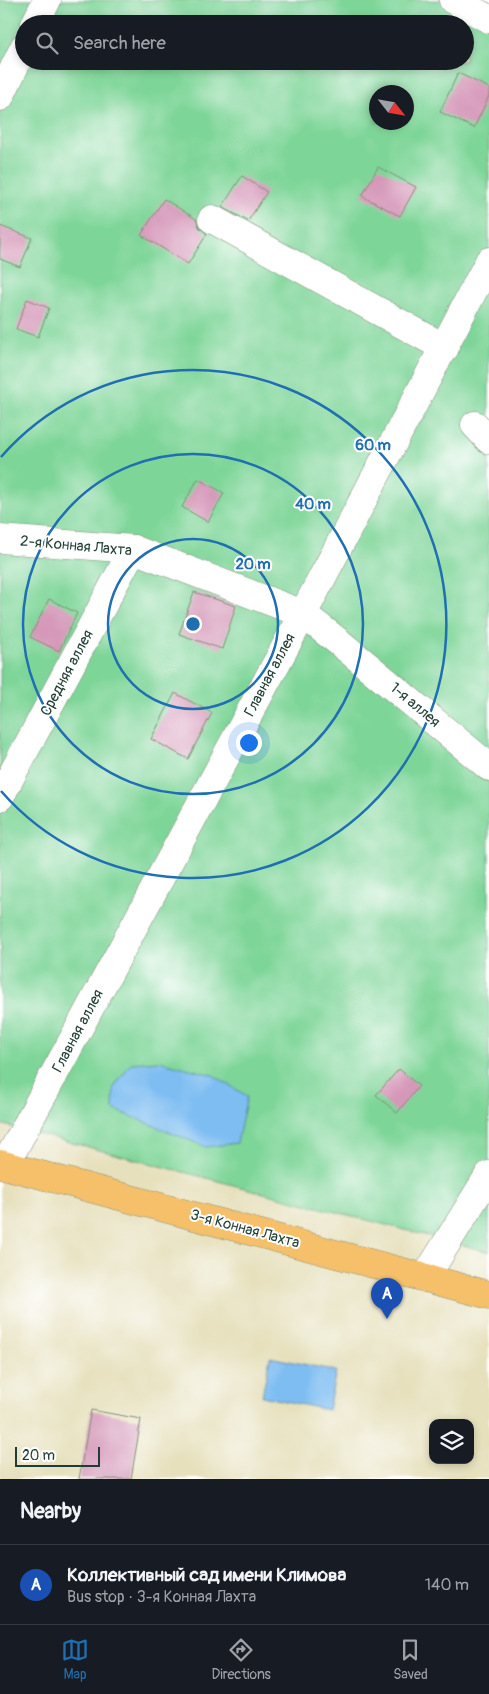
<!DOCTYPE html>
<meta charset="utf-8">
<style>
body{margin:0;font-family:Pangolin,sans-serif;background:#20242c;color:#f1f3f6}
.controls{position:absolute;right:15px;bottom:15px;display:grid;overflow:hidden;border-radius:10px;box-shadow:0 2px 8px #0003}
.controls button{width:45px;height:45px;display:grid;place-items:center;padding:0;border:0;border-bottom:1px solid #363941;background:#171b24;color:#f1f3f6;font:25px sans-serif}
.compass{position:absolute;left:369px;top:85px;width:45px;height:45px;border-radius:50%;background:#171b24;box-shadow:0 2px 8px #0003;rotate:121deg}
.scale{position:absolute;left:15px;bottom:12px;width:85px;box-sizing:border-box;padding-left:5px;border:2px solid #1f3d34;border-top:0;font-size:14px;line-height:18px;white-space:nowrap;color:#1f3d34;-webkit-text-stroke:4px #fff;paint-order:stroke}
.you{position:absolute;left:248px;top:742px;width:18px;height:18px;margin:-12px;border:4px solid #fff;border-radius:50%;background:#1a73e8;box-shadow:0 0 0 8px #1a73e833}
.badge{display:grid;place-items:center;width:32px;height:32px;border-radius:50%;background:#1f6fb2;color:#fff;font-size:16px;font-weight:700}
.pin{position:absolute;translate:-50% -41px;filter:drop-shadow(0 1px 2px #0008)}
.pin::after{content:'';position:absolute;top:26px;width:18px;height:15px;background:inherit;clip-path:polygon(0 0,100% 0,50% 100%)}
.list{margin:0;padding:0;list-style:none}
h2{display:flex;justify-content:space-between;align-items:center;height:65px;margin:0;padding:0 20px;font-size:21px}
h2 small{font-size:16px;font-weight:400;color:#9ea1a6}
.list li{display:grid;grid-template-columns:32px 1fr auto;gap:15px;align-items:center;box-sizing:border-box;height:80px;padding:0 20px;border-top:1px solid #363941}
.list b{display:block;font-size:19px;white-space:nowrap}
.list p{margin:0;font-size:16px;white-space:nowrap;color:#9ea1a6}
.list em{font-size:16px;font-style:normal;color:#9ea1a6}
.icon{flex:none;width:28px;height:28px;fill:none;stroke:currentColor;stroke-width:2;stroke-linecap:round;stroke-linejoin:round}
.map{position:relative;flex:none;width:489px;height:1479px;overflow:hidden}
.search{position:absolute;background:#171b24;box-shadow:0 2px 8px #0003;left:15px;right:15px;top:15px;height:55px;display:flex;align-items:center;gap:12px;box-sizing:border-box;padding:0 18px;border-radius:28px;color:#9ea1a6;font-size:19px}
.sheet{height:145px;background:#171b24}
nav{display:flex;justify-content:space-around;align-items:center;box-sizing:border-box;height:70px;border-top:1px solid #363941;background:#171b24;font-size:14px;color:#9ea1a6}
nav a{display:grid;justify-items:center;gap:2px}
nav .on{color:#1f6fb2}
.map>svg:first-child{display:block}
.green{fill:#7ed598;stroke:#4e8966;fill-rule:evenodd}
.water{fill:#7ebdf2;stroke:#4e7d93}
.building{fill:#d598b9}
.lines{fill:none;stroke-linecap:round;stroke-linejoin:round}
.minor-casing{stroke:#828e78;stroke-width:29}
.major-casing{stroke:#828e78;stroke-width:29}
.minor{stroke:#fff;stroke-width:28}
.major{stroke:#f6c06b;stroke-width:28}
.ring{fill:none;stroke:#1f6fb2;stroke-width:2.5}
.labels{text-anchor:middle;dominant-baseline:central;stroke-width:4;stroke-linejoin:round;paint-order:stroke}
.street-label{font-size:15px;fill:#1f3d34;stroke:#fff}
.centre{fill:#1f6fb2;stroke:#fff;stroke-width:2.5}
.ring-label{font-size:15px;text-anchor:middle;font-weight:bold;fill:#1f6fb2;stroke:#fff;stroke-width:4;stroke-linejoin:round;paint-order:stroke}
</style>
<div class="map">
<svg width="489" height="1479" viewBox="0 0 489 1479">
<rect width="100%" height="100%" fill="#fff"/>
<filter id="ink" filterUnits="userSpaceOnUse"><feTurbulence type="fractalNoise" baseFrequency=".02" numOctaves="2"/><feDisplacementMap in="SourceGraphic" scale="10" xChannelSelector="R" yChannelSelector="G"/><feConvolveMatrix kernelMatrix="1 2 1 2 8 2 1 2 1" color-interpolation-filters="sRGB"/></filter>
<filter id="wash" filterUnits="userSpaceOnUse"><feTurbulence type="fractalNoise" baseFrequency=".0096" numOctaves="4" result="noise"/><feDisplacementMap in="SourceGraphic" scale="20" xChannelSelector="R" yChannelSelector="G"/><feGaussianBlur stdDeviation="1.12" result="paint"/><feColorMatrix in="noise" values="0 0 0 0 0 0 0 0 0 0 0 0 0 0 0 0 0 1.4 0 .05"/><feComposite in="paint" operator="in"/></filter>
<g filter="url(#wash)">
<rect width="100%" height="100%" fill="#e6e0bc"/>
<path class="green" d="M0,0H489V1252L0,1124ZM24,24H465V61H24ZM376,92H406V122H376Z"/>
<g class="water">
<path d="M159,1061L213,1075L247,1096L237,1143L206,1147L113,1109L114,1087L131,1063Z"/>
<path d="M270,1357L336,1371L328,1410L262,1396Z"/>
</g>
<g id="blocks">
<g class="building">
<path d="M458,73L489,88V96L474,128L440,112Z"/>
<path d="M378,167L416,187L400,216L362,196Z"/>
<path d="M242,176L267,192L248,221L222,207Z"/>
<path d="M164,199L196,219L199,227L207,234L188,264L141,235Z"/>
<path d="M0,226L32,238L20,267L0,259Z"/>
<path d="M27,299L49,308L38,337L16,329Z"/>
<path d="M198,479L224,493L208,522L182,507Z"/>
<path d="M194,592L236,606L222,649L179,634Z"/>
<path d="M49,599L77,613L59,651L30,637Z"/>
<path d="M175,693L212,713L188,759L151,739Z"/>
<path d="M399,1069L419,1086L397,1113L376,1095Z"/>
<path d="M91,1410L141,1419L131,1479H79Z"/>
</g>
</g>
</g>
<g filter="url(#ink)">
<use href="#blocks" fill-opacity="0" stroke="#828e78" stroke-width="1"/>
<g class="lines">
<g class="minor-casing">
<g id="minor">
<path d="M453,0L489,19"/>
<path d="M35,24L47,0"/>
<path d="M0,97L24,47"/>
<path d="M212,219L445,348"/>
<path d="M475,425L489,440"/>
<path d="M0,539L133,549L303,614L340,643L489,767"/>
<path d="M0,797L133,549"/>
<path d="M5,1165L303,614L489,261"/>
<path d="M425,1278L489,1175"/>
</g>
</g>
<g class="major-casing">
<path id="major" d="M0,1164L489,1295"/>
</g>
<use href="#minor" class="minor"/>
<use href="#major" class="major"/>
</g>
</g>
<g class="ring">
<circle cx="193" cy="624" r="85"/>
<circle cx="193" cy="624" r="170"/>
<path d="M1 457A254 254 0 1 1 1 791"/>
</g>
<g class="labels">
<g class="street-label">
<text transform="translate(76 546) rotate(5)">2-я Конная Лахта</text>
<text transform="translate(67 673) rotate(-62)">Средняя аллея</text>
<text transform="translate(270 675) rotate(-62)">Главная аллея</text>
<text transform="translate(415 705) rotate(40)">1-я аллея</text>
<text transform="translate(78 1031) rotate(-62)">Главная аллея</text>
<text transform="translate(245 1229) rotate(15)">3-я Конная Лахта</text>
</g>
</g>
<circle cx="193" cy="624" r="8" class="centre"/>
<g class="ring-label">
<text x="373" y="450">60 m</text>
<text x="313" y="509">40 m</text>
<text x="253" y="569">20 m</text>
</g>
</svg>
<div class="controls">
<button><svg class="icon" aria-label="layers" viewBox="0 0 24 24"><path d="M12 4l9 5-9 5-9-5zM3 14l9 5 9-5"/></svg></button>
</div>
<svg class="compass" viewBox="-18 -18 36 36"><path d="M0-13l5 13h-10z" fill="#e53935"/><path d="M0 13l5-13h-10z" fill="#9ea1a6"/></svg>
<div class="scale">20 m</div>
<div class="you"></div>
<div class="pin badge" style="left:387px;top:1319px;background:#1a4fb4">A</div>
<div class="search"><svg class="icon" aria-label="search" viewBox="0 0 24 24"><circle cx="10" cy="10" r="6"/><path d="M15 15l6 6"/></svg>Search here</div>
</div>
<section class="sheet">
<h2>Nearby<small></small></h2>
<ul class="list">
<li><span class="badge" style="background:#1a4fb4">A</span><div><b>Коллективный сад имени Климова</b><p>Bus stop · 3-я Конная Лахта</p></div><em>140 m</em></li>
</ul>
</section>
<nav>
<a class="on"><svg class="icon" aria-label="map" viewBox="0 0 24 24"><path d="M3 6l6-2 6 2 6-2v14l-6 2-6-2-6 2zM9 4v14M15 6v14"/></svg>Map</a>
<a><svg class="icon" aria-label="directions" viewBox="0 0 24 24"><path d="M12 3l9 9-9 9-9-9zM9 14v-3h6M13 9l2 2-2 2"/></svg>Directions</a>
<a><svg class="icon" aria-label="saved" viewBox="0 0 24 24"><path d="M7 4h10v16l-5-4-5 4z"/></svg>Saved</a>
</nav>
